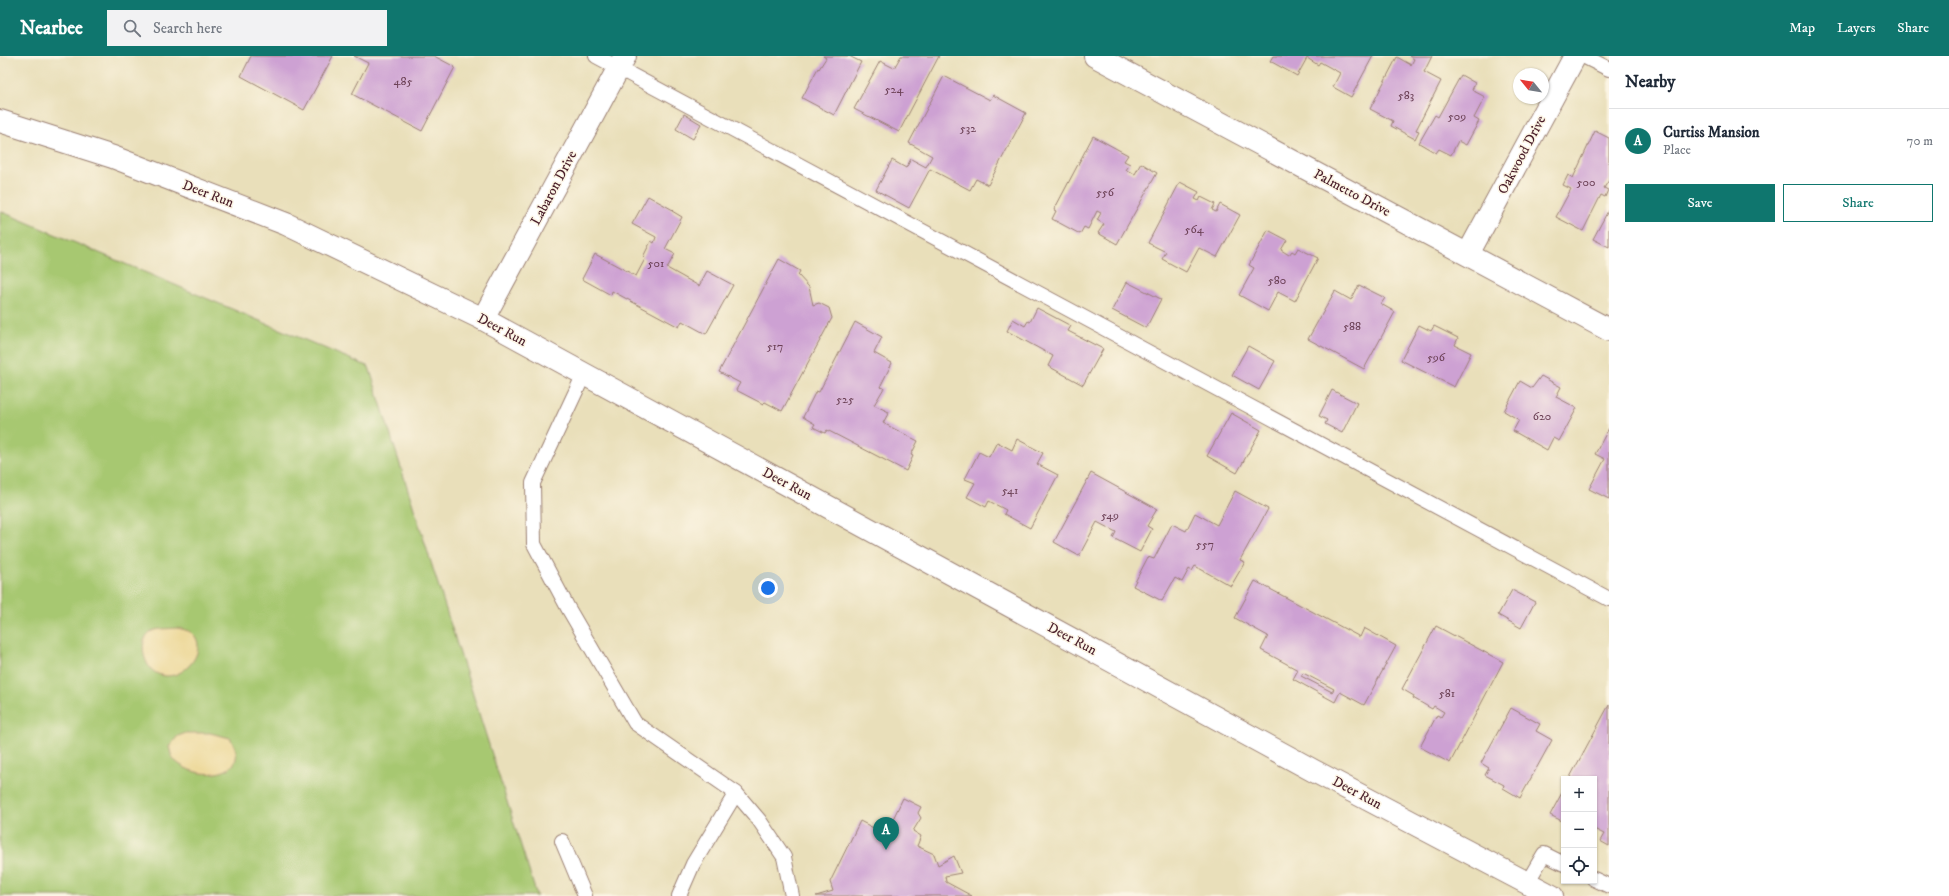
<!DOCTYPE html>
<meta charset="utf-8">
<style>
body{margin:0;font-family:"IM FELL DW Pica",serif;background:#f2f2f3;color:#1f2937}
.controls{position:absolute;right:12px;bottom:12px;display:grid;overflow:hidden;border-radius:0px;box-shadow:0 1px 3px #0004}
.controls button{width:36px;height:36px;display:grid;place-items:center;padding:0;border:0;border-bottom:1px solid #e0e1e3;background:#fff;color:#1f2937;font:20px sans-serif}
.compass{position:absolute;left:1513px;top:12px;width:36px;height:36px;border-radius:50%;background:#fff;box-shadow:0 1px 3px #0004;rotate:300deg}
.you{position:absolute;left:768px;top:532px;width:14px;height:14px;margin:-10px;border:3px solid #fff;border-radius:50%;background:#1a73e8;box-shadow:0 0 0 6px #1a73e833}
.badge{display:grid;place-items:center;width:26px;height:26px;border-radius:50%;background:#0f766e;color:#fff;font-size:13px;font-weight:700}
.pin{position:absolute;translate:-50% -33px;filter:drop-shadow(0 1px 2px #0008)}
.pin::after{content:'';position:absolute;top:21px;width:14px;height:12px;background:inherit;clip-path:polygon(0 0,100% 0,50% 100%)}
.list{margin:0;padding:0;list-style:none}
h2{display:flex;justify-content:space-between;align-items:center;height:52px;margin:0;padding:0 16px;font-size:17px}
h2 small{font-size:13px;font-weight:400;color:#747a83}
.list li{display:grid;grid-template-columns:26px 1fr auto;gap:12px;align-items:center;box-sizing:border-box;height:64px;padding:0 16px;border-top:1px solid #e0e1e3}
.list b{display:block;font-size:15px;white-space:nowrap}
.list p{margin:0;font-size:13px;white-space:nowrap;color:#747a83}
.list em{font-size:13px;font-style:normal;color:#747a83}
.actions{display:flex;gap:8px;padding:12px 16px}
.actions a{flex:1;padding:9px 0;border:1px solid #0f766e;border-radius:0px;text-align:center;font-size:14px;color:#0f766e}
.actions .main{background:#0f766e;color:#fff}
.icon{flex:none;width:22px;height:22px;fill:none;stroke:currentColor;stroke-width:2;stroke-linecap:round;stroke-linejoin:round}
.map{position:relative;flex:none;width:1609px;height:840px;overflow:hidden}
header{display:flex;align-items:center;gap:24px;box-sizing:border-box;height:56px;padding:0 20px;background:#0f766e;color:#fff}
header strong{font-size:19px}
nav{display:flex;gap:22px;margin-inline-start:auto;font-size:14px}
.search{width:280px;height:36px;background:#f2f2f3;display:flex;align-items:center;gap:10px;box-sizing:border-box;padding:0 14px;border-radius:0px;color:#747a83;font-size:15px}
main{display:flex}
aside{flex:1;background:#fff}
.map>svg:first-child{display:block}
.green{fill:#a7c871;stroke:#78744e}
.sand{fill:#eeda9e;stroke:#9c7c64}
.building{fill:#cda1d3;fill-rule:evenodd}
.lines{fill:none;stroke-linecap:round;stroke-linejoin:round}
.service-casing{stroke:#9a7f72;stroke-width:16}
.minor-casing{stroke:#9a7f72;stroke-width:24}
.service{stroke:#fff;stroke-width:14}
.minor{stroke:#fff;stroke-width:22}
.labels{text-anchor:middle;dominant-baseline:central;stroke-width:3;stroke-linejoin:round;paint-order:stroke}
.number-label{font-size:12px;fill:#6b4055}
.street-label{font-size:14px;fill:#4a1f2b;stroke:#fcf5e5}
</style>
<header>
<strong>Nearbee</strong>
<div class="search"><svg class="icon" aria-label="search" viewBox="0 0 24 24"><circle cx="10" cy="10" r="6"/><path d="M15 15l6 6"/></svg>Search here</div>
<nav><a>Map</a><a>Layers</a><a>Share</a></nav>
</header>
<main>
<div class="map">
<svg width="1609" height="840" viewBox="0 0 1609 840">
<rect width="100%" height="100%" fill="#fcf5e5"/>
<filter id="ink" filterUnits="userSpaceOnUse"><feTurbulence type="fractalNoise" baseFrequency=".025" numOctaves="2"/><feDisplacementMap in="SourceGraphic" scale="8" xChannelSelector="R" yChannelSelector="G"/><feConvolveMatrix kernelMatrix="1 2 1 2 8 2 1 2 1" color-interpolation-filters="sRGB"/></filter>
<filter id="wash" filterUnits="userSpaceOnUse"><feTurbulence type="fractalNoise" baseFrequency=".012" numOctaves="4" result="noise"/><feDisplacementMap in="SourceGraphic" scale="16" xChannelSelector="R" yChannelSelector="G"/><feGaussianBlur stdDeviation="0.9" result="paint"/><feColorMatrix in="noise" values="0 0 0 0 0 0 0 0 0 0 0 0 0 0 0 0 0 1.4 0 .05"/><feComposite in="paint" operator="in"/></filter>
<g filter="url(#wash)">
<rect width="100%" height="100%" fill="#e9dfba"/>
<path class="green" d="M0,155L369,311L537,840H0Z"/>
<g class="sand">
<path d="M177,572C181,573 188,574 192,577C213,596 174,636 151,613C143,604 139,585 150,576C156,572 169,573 177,572Z"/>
<path d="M186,677H210L230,682C249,710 222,722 196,716C187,714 178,708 172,702L169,690L178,680Z"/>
</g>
<g id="blocks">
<g class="building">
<path d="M251,0H333L304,54L241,20Z"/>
<path d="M354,0H434L455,11L422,75L352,38L368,7Z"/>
<path d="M823,0H849L861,6L834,59L802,42L818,12L819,13L826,2Z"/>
<path d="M901,0H939L899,76L854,53L880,5L894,12Z"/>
<path d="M1273,0H1373L1351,41L1333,31L1340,17L1320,6L1318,9L1307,2L1297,20L1270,5Z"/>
<path d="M1409,0H1432L1424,16L1441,25L1416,74L1419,75L1415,83L1391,70L1393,65L1370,53L1397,1L1411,9L1414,3Z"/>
<path d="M1461,19L1475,27L1472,34L1485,41L1474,62L1479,65L1466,89L1458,85L1451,99L1439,93L1436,97L1419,87L1435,59L1438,61Z"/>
<path d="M944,20L990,44L993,39L1026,57L988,129L976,123L970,134L930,113L909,152L876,134L892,104L906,112L911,103L926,111L932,100L909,87Z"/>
<path d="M684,58L701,68L693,83L676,73Z"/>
<path d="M1595,75L1609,82V124L1604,132L1608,134L1605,141L1601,139L1583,175L1556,161L1571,133L1563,129L1568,119L1573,122Z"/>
<path d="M1093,80L1128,99L1124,105L1130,108L1126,114L1135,118L1141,107L1157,117L1117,188L1098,177L1104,168L1097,164L1101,157L1097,155L1088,173L1084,171L1080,178L1052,163L1056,155L1054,154Z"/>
<path d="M1180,126L1199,136L1195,143L1199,145L1201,141L1215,148L1212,154L1216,156L1220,148L1240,159L1217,201L1199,192L1186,216L1162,203L1166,196L1148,187Z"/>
<path d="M648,140L673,154L672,155L682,161L665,193L675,198L667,212L699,230L707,215L733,229L706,278L682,265L679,271L612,235L611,239L582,223L595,198L636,220L645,203L643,201L651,185L654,187L656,181L632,168Z"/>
<path d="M1609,153V191L1593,183Z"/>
<path d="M1268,174L1287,184L1281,194L1289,199L1292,195L1295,197L1298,192L1318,202L1295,245L1278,236L1268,255L1239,239L1254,212L1249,209Z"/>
<path d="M779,203L800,215L798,219L809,231L813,249L819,247L829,252L832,262L782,355L765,346L763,348L736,334L740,327L719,316Z"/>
<path d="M1127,226L1161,243L1146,272L1112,254Z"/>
<path d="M1359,229L1385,242L1381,248L1395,256L1364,313L1308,283L1335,235L1351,244Z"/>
<path d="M1037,252L1071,270L1068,275L1103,293L1083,329L1048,310L1053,300L1007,275L1013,263L1025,270L1028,265L1030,266Z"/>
<path d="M855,266L882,281L874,297L892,307L880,331L884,332L874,349L889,356L883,367L918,385L911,399L913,400L906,415L827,374L825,377L813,371L815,368L803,361L816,335L819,336Z"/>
<path d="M1419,269L1431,275L1434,270L1458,282L1455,289L1471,297L1454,331L1401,304Z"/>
<path d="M1248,290L1275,305L1259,334L1232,319Z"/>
<path d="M1541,320L1561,331L1556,341L1577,352L1559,385L1553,382L1547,394L1513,375L1519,364L1504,355L1520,325L1532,332Z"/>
<path d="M1332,334L1357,347L1342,377L1325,368L1327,364L1319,360Z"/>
<path d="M1231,357L1261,374L1237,417L1207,400Z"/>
<path d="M1609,372V443L1589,433L1605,403L1595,398Z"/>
<path d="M1017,383L1043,397L1037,408L1058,419L1030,472L1004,458L1006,454L989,445L986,451L967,441L975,427L965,423L979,396L989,401L997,386L1012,394Z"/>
<path d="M1091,417L1157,453L1147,470L1152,473L1140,496L1113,482L1116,476L1097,466L1079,500L1054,486Z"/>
<path d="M1235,435L1268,453L1240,504L1245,506L1231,530L1195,510L1192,515L1189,513L1182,526L1175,522L1162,545L1133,530L1148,501L1154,503L1172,468L1186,475L1195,457L1217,469Z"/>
<path d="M1255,525L1360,581L1364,572L1396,590L1364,649L1340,636L1335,646L1293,623L1298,614L1261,594L1268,580L1235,562ZM1303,617L1334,633L1332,636L1301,620Z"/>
<path d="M1512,534L1535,546L1521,572L1498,559Z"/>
<path d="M1436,570L1503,606L1450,707L1420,691L1437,659L1441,661L1444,656L1434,650L1432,653L1413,642L1414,640L1402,633Z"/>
<path d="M1609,649V790L1600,785L1604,778L1594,773V723H1569Z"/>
<path d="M1511,652L1540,668L1536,675L1552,684L1520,742L1503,732L1504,729L1485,719L1489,712L1481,707Z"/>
<path d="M1564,733V766L1550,759Z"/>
<path d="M903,742L921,751L918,757L921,762L913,775L921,780L917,790L934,798L938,809L954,800L961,817L945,820L946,826L972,840H816L833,835L830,826L860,765L887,779L895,766L892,765Z"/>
</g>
</g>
</g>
<g filter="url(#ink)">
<use href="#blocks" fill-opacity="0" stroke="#9a7f72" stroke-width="1"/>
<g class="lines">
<g class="service-casing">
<g id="service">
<path d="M596,0L1609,543"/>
<path d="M1583,0L1609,13"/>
<path d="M584,318L533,427L534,488L568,552L635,667L736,737L759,764L784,801L792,840"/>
<path d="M562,785L585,840"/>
<path d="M1594,823L1609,830"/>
<path d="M1527,827L1544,798L1564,808"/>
<path d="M679,840L693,808L736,737"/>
</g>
</g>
<g class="minor-casing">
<g id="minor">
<path d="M1095,0L1609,274"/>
<path d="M0,65L113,101L286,168L483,263L1314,715L1552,840"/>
<path d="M1468,198L1575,0"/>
<path d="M483,263L625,0"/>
</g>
</g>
<use href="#service" class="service"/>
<use href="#minor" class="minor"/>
</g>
</g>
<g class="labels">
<g class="number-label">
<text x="403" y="25">485</text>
<text x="894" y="33">524</text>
<text x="1406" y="39">583</text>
<text x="1457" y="60">509</text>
<text x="968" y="72">532</text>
<text x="1586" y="126">500</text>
<text x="1105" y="136">556</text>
<text x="1194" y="173">564</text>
<text x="656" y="207">501</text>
<text x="1277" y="224">580</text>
<text x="1352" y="270">588</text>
<text x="775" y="290">517</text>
<text x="1436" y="301">596</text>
<text x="845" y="343">525</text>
<text x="1542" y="360">620</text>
<text x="1010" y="434">541</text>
<text x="1110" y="459">549</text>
<text x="1205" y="488">557</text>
<text x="1447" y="637">581</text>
</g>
<g class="street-label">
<text transform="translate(1522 99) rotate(-62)">Oakwood Drive</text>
<text transform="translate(554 132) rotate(-62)">Labaron Drive</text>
<text transform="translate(1352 137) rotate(28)">Palmetto Drive</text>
<text transform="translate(208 138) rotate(21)">Deer Run</text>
<text transform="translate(502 274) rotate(28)">Deer Run</text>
<text transform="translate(787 428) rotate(28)">Deer Run</text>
<text transform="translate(1072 583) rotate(28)">Deer Run</text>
<text transform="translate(1357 737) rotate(28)">Deer Run</text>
</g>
</g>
</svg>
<div class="controls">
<button>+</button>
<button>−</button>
<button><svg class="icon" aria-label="locate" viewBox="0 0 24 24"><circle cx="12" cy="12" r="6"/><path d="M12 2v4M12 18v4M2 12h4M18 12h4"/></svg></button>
</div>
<svg class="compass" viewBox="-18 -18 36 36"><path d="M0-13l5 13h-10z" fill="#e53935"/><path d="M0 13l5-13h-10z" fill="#747a83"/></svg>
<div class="you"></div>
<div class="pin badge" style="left:886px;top:794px">A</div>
</div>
<aside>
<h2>Nearby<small></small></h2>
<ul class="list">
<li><span class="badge">A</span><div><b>Curtiss Mansion</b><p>Place</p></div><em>70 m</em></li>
</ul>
<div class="actions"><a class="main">Save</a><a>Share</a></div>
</aside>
</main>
